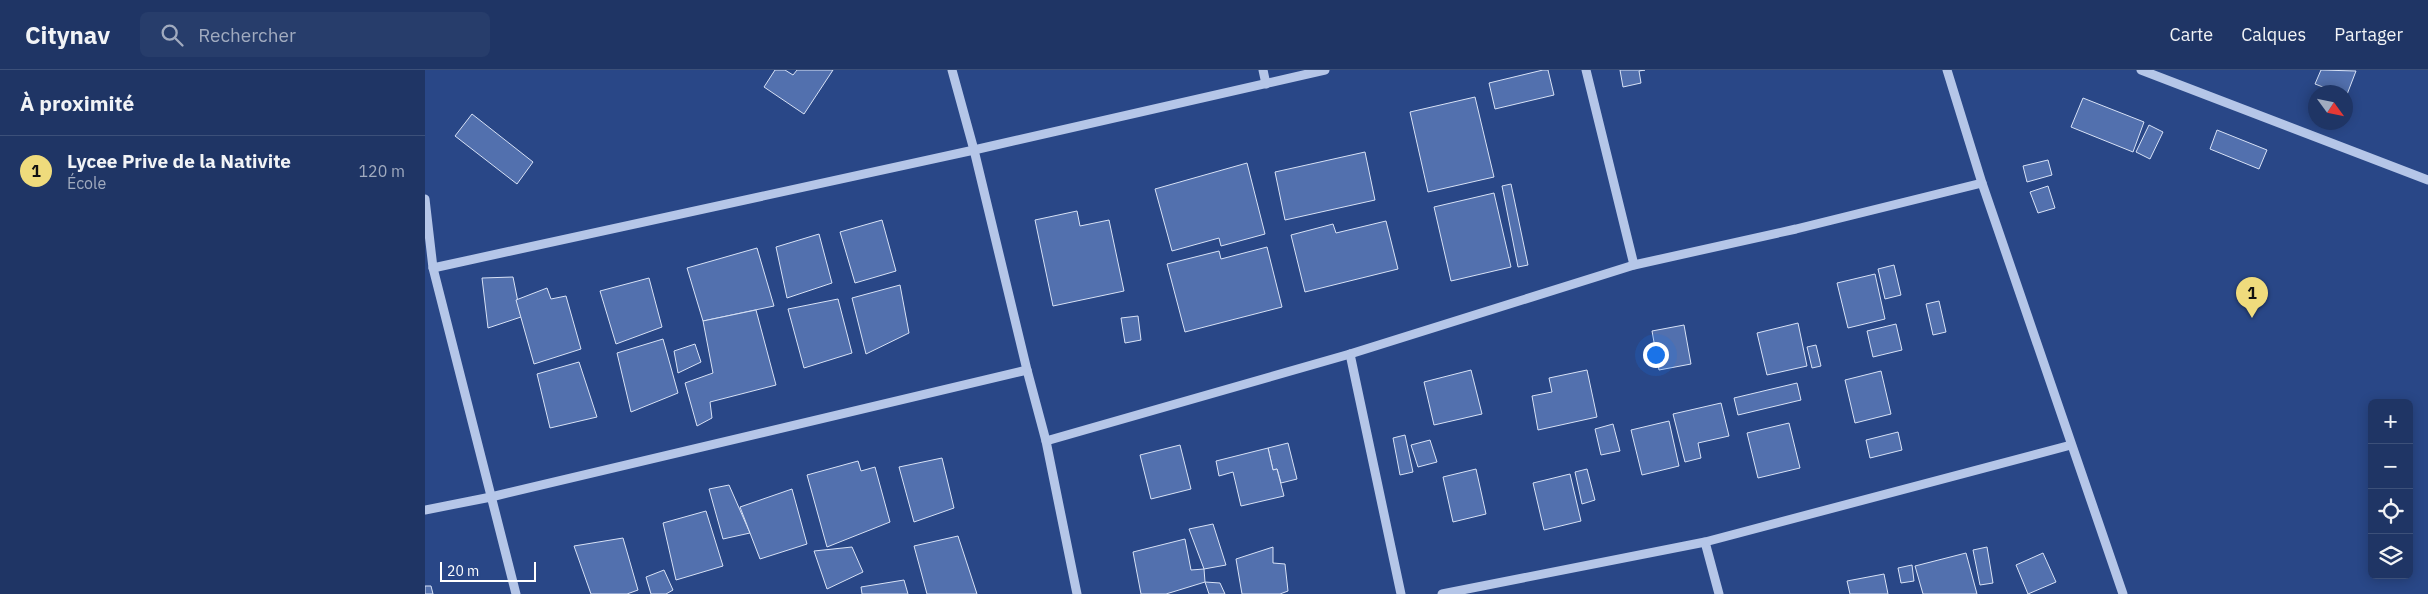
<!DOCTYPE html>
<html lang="fr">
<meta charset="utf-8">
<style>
body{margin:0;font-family:"IBM Plex Sans",sans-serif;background:#273d6b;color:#f1f3f6}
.controls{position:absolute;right:15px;bottom:15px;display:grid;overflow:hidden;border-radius:8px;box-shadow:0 2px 12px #0003}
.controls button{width:45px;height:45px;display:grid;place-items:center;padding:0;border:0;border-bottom:1px solid #3c5079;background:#1f3565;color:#f1f3f6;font:25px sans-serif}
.compass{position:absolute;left:1883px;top:15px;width:45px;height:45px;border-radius:50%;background:#1f3565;box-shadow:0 2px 12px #0003;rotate:123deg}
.scale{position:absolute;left:15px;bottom:12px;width:96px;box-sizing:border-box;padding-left:5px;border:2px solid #fff;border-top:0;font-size:14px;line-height:18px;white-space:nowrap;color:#fff;-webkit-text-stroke:4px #294787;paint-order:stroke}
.you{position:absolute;left:1230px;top:284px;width:18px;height:18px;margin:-12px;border:4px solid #fff;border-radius:50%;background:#1a73e8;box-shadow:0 0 0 8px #1a73e833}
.badge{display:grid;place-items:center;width:32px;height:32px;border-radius:50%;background:#efdb7c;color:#111;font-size:16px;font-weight:700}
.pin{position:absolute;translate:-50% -41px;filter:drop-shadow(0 1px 2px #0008)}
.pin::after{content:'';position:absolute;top:26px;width:18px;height:15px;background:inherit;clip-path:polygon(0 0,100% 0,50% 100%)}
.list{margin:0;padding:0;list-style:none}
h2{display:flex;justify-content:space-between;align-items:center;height:65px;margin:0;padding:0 20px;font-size:21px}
h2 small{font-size:16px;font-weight:400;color:#a1abbf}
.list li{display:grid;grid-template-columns:32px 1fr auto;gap:15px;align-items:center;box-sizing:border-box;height:70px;padding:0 20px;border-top:1px solid #3c5079}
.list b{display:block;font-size:19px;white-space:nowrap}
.list p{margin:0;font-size:16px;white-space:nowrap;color:#a1abbf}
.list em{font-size:16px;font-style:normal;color:#a1abbf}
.icon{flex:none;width:28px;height:28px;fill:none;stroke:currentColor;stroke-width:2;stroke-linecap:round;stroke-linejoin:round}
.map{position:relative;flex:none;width:2003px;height:524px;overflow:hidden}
header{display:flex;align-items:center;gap:30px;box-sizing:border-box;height:70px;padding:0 25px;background:#1f3565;border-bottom:1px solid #3c5079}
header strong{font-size:24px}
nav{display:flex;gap:28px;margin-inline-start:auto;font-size:18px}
.search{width:350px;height:45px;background:#273d6b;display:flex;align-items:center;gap:12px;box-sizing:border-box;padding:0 18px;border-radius:8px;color:#a1abbf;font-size:19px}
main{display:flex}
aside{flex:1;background:#1f3565}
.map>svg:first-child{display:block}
.building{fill:#5270ae;stroke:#d8e2f6}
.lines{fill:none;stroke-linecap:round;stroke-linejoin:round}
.minor{stroke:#b5c6e8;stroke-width:9}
</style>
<header>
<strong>Citynav</strong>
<div class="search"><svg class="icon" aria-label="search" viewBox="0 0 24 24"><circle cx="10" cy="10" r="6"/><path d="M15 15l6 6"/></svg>Rechercher</div>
<nav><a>Carte</a><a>Calques</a><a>Partager</a></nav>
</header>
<main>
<aside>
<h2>À proximité<small></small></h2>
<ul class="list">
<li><span class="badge">1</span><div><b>Lycee Prive de la Nativite</b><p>École</p></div><em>120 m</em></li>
</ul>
</aside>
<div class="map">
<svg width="2003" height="524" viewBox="0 0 2003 524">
<rect width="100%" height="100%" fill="#294787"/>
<g class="building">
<path d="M350,0H360L368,5L372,0H408L379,44L339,17Z"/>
<path d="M1118,0H1123L1129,25L1070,39L1064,13Z"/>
<path d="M1195,0H1220L1214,1L1216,13L1198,17Z"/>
<path d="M1896,0L1931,1L1921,27L1920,22H1911L1890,14Z"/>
<path d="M1050,27L1069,107L1003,122L985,42Z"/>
<path d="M1658,28L1719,52L1708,82L1646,57Z"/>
<path d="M47,44L108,92L92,114L30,66Z"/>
<path d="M1724,55L1738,62L1725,89L1711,82Z"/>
<path d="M1792,60L1842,80L1834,99L1785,79Z"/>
<path d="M940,82L950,130L860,150L850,102Z"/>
<path d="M1623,90L1627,105L1602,112L1598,96Z"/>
<path d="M822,93L840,164L796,176L794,168L747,181L730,119Z"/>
<path d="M1086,114L1103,195L1093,197L1077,116Z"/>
<path d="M1623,116L1630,138L1613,143L1605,122Z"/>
<path d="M1069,123L1086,197L1026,211L1009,137Z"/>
<path d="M652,141L655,156L684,150L699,221L628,236L610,150Z"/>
<path d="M457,150L471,201L430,213L415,162Z"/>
<path d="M961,151L973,199L880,222L866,165L908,154L911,163Z"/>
<path d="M394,164L407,213L362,228L351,177Z"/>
<path d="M842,177L857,237L760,262L742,194L794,181L796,189Z"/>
<path d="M332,178L349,236L278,251L262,198Z"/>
<path d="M1469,195L1476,225L1460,229L1453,199Z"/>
<path d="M1450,204L1460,249L1423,258L1412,213Z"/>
<path d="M88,207L96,247L63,258L57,208Z"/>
<path d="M224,208L237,257L191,274L175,221Z"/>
<path d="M475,215L484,263L441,284L427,228Z"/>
<path d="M122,218L126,229L141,226L156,279L109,294L91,230Z"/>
<path d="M413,229L427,283L379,298L363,239Z"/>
<path d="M1514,231L1521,262L1508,265L1501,234Z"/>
<path d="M331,240L351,315L285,332L287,348L272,356L260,313L288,303L278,251Z"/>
<path d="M713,246L716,270L700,273L696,248Z"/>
<path d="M1373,253L1382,296L1342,305L1332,263Z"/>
<path d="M1471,254L1477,280L1448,287L1442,261Z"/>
<path d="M1259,255L1266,294L1234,300L1227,261Z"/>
<path d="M238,269L253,323L206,342L192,283Z"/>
<path d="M270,274L276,292L253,303L249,281Z"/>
<path d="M1391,275L1396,296L1387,298L1382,277Z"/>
<path d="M154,292L172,347L125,358L112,304Z"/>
<path d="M1046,300L1057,344L1009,355L999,312Z"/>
<path d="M1162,300L1172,347L1113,360L1107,326L1127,322L1124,308Z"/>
<path d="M1456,301L1466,344L1430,353L1420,310Z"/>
<path d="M1372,313L1376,330L1313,345L1309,328Z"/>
<path d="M1296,333L1304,366L1273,373L1276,388L1260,392L1248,344Z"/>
<path d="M1244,351L1254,396L1217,405L1206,360Z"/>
<path d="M1364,353L1375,398L1333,408L1322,363Z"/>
<path d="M1188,354L1195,381L1176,385L1170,359Z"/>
<path d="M1473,362L1477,380L1445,388L1441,370Z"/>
<path d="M980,365L988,402L975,405L968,368Z"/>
<path d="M1005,370L1012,392L993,397L986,375Z"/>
<path d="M863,373L872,409L856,413L852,399L848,400L843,378Z"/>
<path d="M755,375L766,419L726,429L715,385Z"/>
<path d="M843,378L848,400L852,399L859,426L816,436L808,402L794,406L791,391Z"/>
<path d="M517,388L529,438L489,452L474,397Z"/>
<path d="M433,391L436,401L450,397L465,452L402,477L382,405Z"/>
<path d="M1051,399L1061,444L1028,452L1018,407Z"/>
<path d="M1162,399L1170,430L1157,434L1150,402Z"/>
<path d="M1145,404L1156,451L1119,460L1108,413Z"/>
<path d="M304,415L325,463L298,469L284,419Z"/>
<path d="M367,419L382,474L335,489L315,437Z"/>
<path d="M281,441L298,496L251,510L238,453Z"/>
<path d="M788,454L801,495L779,499L764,459Z"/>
<path d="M533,466L552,524H502L489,476Z"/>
<path d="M198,468L213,520L202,524H166L149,476Z"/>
<path d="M760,469L766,500L779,499L780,512L741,524H716L708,482Z"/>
<path d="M427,477L438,502L402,519L389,481Z"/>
<path d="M848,477V493L860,494L863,521L855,524H817L811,489Z"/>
<path d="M1562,477L1568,513L1555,515L1548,480Z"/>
<path d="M1541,483L1552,524H1498L1490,496Z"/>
<path d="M1618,483L1631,512L1603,524L1591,495Z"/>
<path d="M1487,495L1489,511L1476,513L1473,498Z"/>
<path d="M239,500L248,520L241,524H226L221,507Z"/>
<path d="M1459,504L1463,524H1425L1422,511Z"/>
<path d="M479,510L483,524H437L436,517Z"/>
<path d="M780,512L795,513L800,524H784Z"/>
<path d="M0,516H6L8,524H0Z"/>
</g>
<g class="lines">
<g class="minor">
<path d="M527,0L549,80L602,300"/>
<path d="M838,0L841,14"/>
<path d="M1161,0L1209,195"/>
<path d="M1522,0L1557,113L1698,524"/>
<path d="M1716,0L2003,110"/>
<path d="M0,129L8,198L91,524"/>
<path d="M8,198L549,80L900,0"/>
<path d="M925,284L976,524"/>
<path d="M621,371L652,524"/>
<path d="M0,440L66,427L602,300L621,371L925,284L1209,195L1371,159L1557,113"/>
<path d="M1280,472L1294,524"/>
<path d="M1017,524L1280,472L1646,375"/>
</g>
</g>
</svg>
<div class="controls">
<button>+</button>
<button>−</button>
<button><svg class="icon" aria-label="locate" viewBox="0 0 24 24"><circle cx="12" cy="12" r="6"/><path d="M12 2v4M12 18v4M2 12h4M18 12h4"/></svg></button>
<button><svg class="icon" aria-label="layers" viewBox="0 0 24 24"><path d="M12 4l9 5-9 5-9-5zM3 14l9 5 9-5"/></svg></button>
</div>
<svg class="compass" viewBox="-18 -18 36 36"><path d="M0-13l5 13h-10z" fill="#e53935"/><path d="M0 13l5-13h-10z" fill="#a1abbf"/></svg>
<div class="scale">20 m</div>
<div class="you"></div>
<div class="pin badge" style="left:1827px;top:248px">1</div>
</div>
</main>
